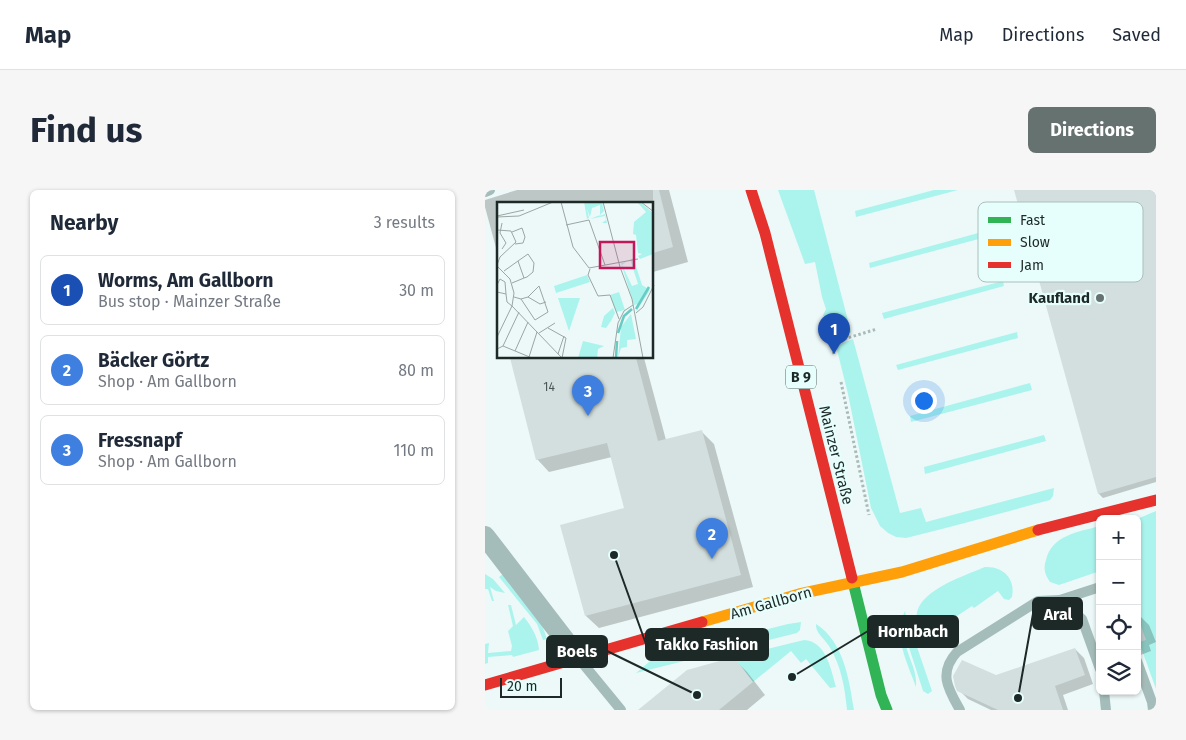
<!DOCTYPE html>
<meta charset="utf-8">
<style>
body{margin:0;font-family:"Fira Sans",sans-serif;background:#f6f6f7;color:#1f2937}
.controls{position:absolute;right:15px;bottom:15px;display:grid;overflow:hidden;border-radius:8px;box-shadow:0 1px 4px #0004}
.controls button{width:45px;height:45px;display:grid;place-items:center;padding:0;border:0;border-bottom:1px solid #e0e1e3;background:#fff;color:#1f2937;font:25px sans-serif}
.scale{position:absolute;left:15px;bottom:12px;width:62px;box-sizing:border-box;padding-left:5px;border:2px solid #1d2927;border-top:0;font-size:14px;line-height:18px;white-space:nowrap;color:#1d2927;-webkit-text-stroke:4px #e6fffc;paint-order:stroke}
.you{position:absolute;left:438px;top:210px;width:18px;height:18px;margin:-12px;border:4px solid #fff;border-radius:50%;background:#1a73e8;box-shadow:0 0 0 8px #1a73e833}
.badge{display:grid;place-items:center;width:32px;height:32px;border-radius:50%;background:#657270;color:#fff;font-size:16px;font-weight:700}
.pin{position:absolute;translate:-50% -41px;filter:drop-shadow(0 1px 2px #0008)}
.pin::after{content:'';position:absolute;top:26px;width:18px;height:15px;background:inherit;clip-path:polygon(0 0,100% 0,50% 100%)}
.list{margin:0;padding:0;list-style:none}
h2{display:flex;justify-content:space-between;align-items:center;height:65px;margin:0;padding:0 20px;font-size:21px}
h2 small{font-size:16px;font-weight:400;color:#747a83}
.list li{display:grid;grid-template-columns:32px 1fr auto;gap:15px;align-items:center;box-sizing:border-box;height:70px;margin:0 10px 10px;padding:0 10px;border:1px solid #e0e1e3;border-radius:8px}
.list b{display:block;font-size:19px;white-space:nowrap}
.list p{margin:0;font-size:16px;white-space:nowrap;color:#747a83}
.list em{font-size:16px;font-style:normal;color:#747a83}
.icon{flex:none;width:28px;height:28px;fill:none;stroke:currentColor;stroke-width:2;stroke-linecap:round;stroke-linejoin:round}
.map{position:relative;flex:none;width:671px;height:520px;overflow:hidden;border-radius:8px}
header{display:flex;align-items:center;gap:30px;box-sizing:border-box;height:70px;padding:0 25px;background:#fff;border-bottom:1px solid #e0e1e3}
header strong{font-size:24px}
nav{display:flex;gap:28px;margin-inline-start:auto;font-size:18px}
.intro{display:flex;align-items:center;justify-content:space-between;box-sizing:border-box;height:120px;padding:0 30px}
h1{margin:0;font-size:35px}
.button{padding:12px 22px;border-radius:8px;background:#657270;color:#fff;font-size:18px;font-weight:700}
main{display:flex;gap:30px;padding:0 30px}
aside{flex:1;background:#fff;border-radius:8px;box-shadow:0 1px 4px #0004}
.map>svg:first-child{display:block}
.grass{fill:#abf4ed}
.shadow{fill:#0003}
.building{fill:#d3dfde}
.lines{fill:none;stroke-linecap:round;stroke-linejoin:round}
.path{stroke:#a9bab8;stroke-width:3;stroke-dasharray:2.5 2.5;stroke-linecap:butt}
.lane{stroke:#a5bdba;stroke-width:10}
.street{stroke:#a5bdba;stroke-width:20}
.fast{stroke:#30b455;stroke-width:11}
.slow{stroke:#ff9f0a;stroke-width:11}
.jam{stroke:#e5322d;stroke-width:11}
.poi-dot{fill:#657270;stroke:#e6fffc;stroke-width:2}
.labels{text-anchor:middle;dominant-baseline:central;stroke-width:4.5;stroke-linejoin:round;paint-order:stroke}
.number-label{font-size:12px;fill:#4a5655}
.shield{fill:#e6fffc;stroke:#596967;stroke-width:1}
.shield-label{font-size:14px;font-weight:bold;fill:#1d2927}
.poi-label{font-size:15px;font-weight:bold;fill:#1d2927;stroke:#e6fffc;text-anchor:end}
.street-label{font-size:15px;fill:#1d2927;stroke:#e6fffc}
.inset-river{fill:none;stroke:#66ccc4;stroke-width:2.5}
.inset-road{fill:none;stroke:#99a6a4;stroke-width:1}
.view{fill:#c2185b;fill-opacity:0.15;stroke:#c2185b;stroke-width:2.5}
.inset-edge{fill:none;stroke:#1d2927;stroke-width:2.5}
.key{fill:#e6fffc;stroke:#aabfbc;stroke-width:1}
.key-label{font-size:14px;fill:#1d2927}
.leader{fill:none;stroke:#1d2927;stroke-width:2}
.callout-dot{fill:#1d2927;stroke:#e6fffc;stroke-width:2}
.callout{fill:#1d2927;stroke:#1d2927;stroke-width:2}
.callout-label{font-size:16px;text-anchor:middle;font-weight:bold;fill:#fff}
</style>
<header>
<strong>Map</strong>
<nav><a>Map</a><a>Directions</a><a>Saved</a></nav>
</header>
<div class="intro"><h1>Find us</h1><a class="button">Directions</a></div>
<main>
<aside>
<h2>Nearby<small>3 results</small></h2>
<ul class="list">
<li><span class="badge" style="background:#1a4fb4">1</span><div><b>Worms, Am Gallborn</b><p>Bus stop · Mainzer Straße</p></div><em>30 m</em></li>
<li><span class="badge" style="background:#3f7fe0">2</span><div><b>Bäcker Görtz</b><p>Shop · Am Gallborn</p></div><em>80 m</em></li>
<li><span class="badge" style="background:#3f7fe0">3</span><div><b>Fressnapf</b><p>Shop · Am Gallborn</p></div><em>110 m</em></li>
</ul>
</aside>
<div class="map">
<svg width="671" height="520" viewBox="0 0 671 520">
<rect width="100%" height="100%" fill="#ecf9f8"/>
<g class="grass">
<path d="M293,0H329L366,142L348,148L338,125L341,119L337,107L330,72L320,74Z"/>
<path d="M449,0H473L371,27L370,21Z"/>
<path d="M504,40L505,46L385,78L384,73Z"/>
<path d="M518,91L519,96L399,129L397,123Z"/>
<path d="M532,142L533,148L413,180L411,175Z"/>
<path d="M368,149L415,323L436,318L441,332L569,298L568,306L565,310C517,323 469,336 421,348L411,347L403,343L395,336L386,318L363,204L351,156Z"/>
<path d="M545,193L547,200L426,232L425,226Z"/>
<path d="M559,245L561,251L440,284L439,277Z"/>
<path d="M671,321V499L654,452L661,450L652,425V329Z"/>
<path d="M615,336V381L574,395L565,392C560,385 558,378 561,370C567,345 593,342 615,336Z"/>
<path d="M500,377C518,376 531,389 527,407L524,410L519,409L513,401L489,418L487,416L469,428L470,431L446,447L448,451L442,452C436,446 433,439 432,431C427,402 479,386 500,377Z"/>
<path d="M0,384L8,389L20,403L11,401L5,397L9,411H7L3,399H0Z"/>
<path d="M18,384L56,432L62,449L58,450L52,434L14,387Z"/>
<path d="M23,415H26L31,435L39,427C47,437 53,447 54,460L28,467L27,465L3,467V473L0,474V454L4,453L3,463L26,461L27,456L23,441L28,436Z"/>
<path d="M420,421C423,430 419,439 420,449C421,465 433,480 431,497C423,474 407,444 420,421Z"/>
<path d="M427,424L435,453L431,454L447,501L443,504L438,501L422,451V439Z"/>
<path d="M316,432L315,440L312,443L151,483L170,467L303,434Z"/>
<path d="M331,434C359,452 364,489 369,520H362C360,498 356,475 344,456C340,449 330,443 331,434Z"/>
<path d="M319,450C341,451 346,479 351,497L345,498L321,469L316,473L306,461L268,492L249,467Z"/>
</g>
<g class="shadow">
<path d="M32,0H184L203,72L168,82V14H14V69L0,17V10Z"/>
<path d="M530,0H671V292L618,308L614,304Z"/>
<path d="M27,168H159L181,250L216,241L229,254L268,397L114,438L101,426L141,319L127,267L64,282L52,269Z"/>
<path d="M652,423L664,435L671,452L664,455L666,461L653,466Z"/>
<path d="M590,459L599,468L608,494L578,505L583,520H506L483,509L474,500Z"/>
<path d="M249,469L262,482L280,505L262,520H158Z"/>
</g>
<g class="building">
<path d="M168,0H174L188,57L168,63Z"/>
<path d="M529,0H671V287L613,304Z"/>
<path d="M25,168H151L173,251L217,240L256,385L100,426L75,335L139,318L122,253L51,270Z"/>
<path d="M590,458L600,485L570,496L578,520H513L472,501L470,496L468,486L477,470L511,485Z"/>
<path d="M249,467L268,492L234,520H153L202,480Z"/>
</g>
<g class="lines">
<g class="path">
<path d="M349,164L346,153L392,139"/>
<path d="M356,192L384,325"/>
</g>
<g class="lane">
<path d="M0,2L5,0"/>
<path d="M575,410L615,397"/>
<path d="M95,470L136,520"/>
<path d="M652,471L667,512L668,520"/>
<path d="M619,501L621,520"/>
<path d="M475,520C463,499 453,483 472,462L553,411L575,410L597,429L615,479"/>
</g>
<path class="street" d="M0,346L93,467"/>
<path class="fast" d="M367,388L396,505L402,520"/>
<path class="slow" d="M217,432L314,404L417,382L553,340"/>
<g class="jam">
<path d="M266,0L280,43L367,388"/>
<path d="M553,340L671,310"/>
<path d="M0,495L217,432"/>
</g>
</g>
<circle class="poi-dot" cx="615" cy="108" r="5"/>
<g class="labels">
<g class="number-label">
<text x="64" y="197">14</text>
</g>
<rect class="shield" x="301" y="175.5" width="30" height="23" rx="4"/>
<g class="shield-label">
<text x="316" y="187">B 9</text>
</g>
<g class="poi-label">
<text x="605" y="108">Kaufland</text>
</g>
<g class="street-label">
<text transform="translate(351 265) rotate(76)">Mainzer Straße</text>
<text transform="translate(286 413) rotate(-16)">Am Gallborn</text>
</g>
</g>
<g transform="translate(12 12)">
<rect width="156" height="156" fill="#ecf9f8"/>
<path d="M87,0H105L107,9L102,14L108,12L110,21H105L109,18L108,14L93,17L103,13V3L95,6L93,15L90,7L92,16L90,17ZM140,0H143L156,11V52L143,57L141,54L145,52L141,51L139,33L136,32L137,20L149,10ZM140,56L137,58L145,83L153,88L139,110L142,102L137,103L124,61L129,60L125,63L135,84L141,82L133,57ZM90,73L93,80L59,91L57,84ZM61,96H83L72,129ZM134,112L139,137L130,138V145L124,146L121,156L124,125Z" fill="#abf4ed"/>
<path d="M116,106L118,111L114,119L109,126L104,125L107,114Z" fill="#abf4ed"/>
<path d="M122,90L128,108L119,110L113,93ZM86,139L107,144L101,147L100,156H81Z" fill="#abf4ed"/>
<path class="inset-river" d="M139,107L152,85M121,131L127,114L135,107M119,156L120,139"/>
<path class="inset-road" d="M64,0L76,45L92,66L141,57M106,0L123,65L135,97L146,156M144,0L157,10M0,14L27,8M0,15L22,14L56,0M5,21L3,31L9,41L5,47M69,23L92,18L108,63M0,28L14,29L19,40L3,55L0,63M15,30L25,26L28,35L26,41L18,42M0,64L13,77L17,91L15,104L0,135M93,67L91,73L101,94L113,93L122,117M7,69L21,59M15,81L27,76L30,75L36,70L37,61L31,52L21,59L27,76M0,83L3,77L8,80L9,92M0,90L9,92L10,100L15,104M17,95L24,97L38,118L51,110L42,84L31,95L24,97M31,95L43,102L49,100M15,104L65,156M139,111L146,105L157,83M51,126L69,136L65,156M42,131L58,121M6,144L35,156M0,147L6,144L22,110M18,149L31,120M61,152L67,134M32,155L40,130M116,156L121,121L127,109L136,103"/>
<path class="view" d="M103,40H137V66H103Z"/>
<rect width="156" height="156" class="inset-edge"/>
</g>
<rect x="493" y="12" width="165" height="80" rx="8" class="key"/>
<rect x="503" y="27" width="23" height="6" fill="#30b455"/>
<rect x="503" y="49" width="23" height="7" fill="#ff9f0a"/>
<rect x="503" y="72" width="23" height="6" fill="#e5322d"/>
<g class="key-label">
<text x="535" y="35">Fast</text>
<text x="535" y="57">Slow</text>
<text x="535" y="80">Jam</text>
</g>
<path class="leader" d="M533 508L548 424M307 487L383 441M129 365L161 454M212 505L122 461"/>
<g class="callout-dot">
<circle cx="533" cy="508" r="5"/>
<circle cx="307" cy="487" r="5"/>
<circle cx="129" cy="365" r="5"/>
<circle cx="212" cy="505" r="5"/>
</g>
<g class="callout">
<rect x="548" y="408" width="49" height="31" rx="5"/>
<rect x="383" y="426" width="90" height="31" rx="5"/>
<rect x="161" y="439" width="122" height="31" rx="5"/>
<rect x="62" y="446" width="60" height="31" rx="5"/>
</g>
<g class="callout-label">
<text x="573" y="430">Aral</text>
<text x="428" y="447">Hornbach</text>
<text x="222" y="460">Takko Fashion</text>
<text x="92" y="467">Boels</text>
</g>
</svg>
<div class="controls">
<button>+</button>
<button>−</button>
<button><svg class="icon" aria-label="locate" viewBox="0 0 24 24"><circle cx="12" cy="12" r="6"/><path d="M12 2v4M12 18v4M2 12h4M18 12h4"/></svg></button>
<button><svg class="icon" aria-label="layers" viewBox="0 0 24 24"><path d="M12 4l9 5-9 5-9-5zM3 14l9 5 9-5"/></svg></button>
</div>
<div class="scale">20 m</div>
<div class="you"></div>
<div class="pin badge" style="left:349px;top:164px;background:#1a4fb4">1</div>
<div class="pin badge" style="left:227px;top:369px;background:#3f7fe0">2</div>
<div class="pin badge" style="left:103px;top:226px;background:#3f7fe0">3</div>
</div>
</main>
